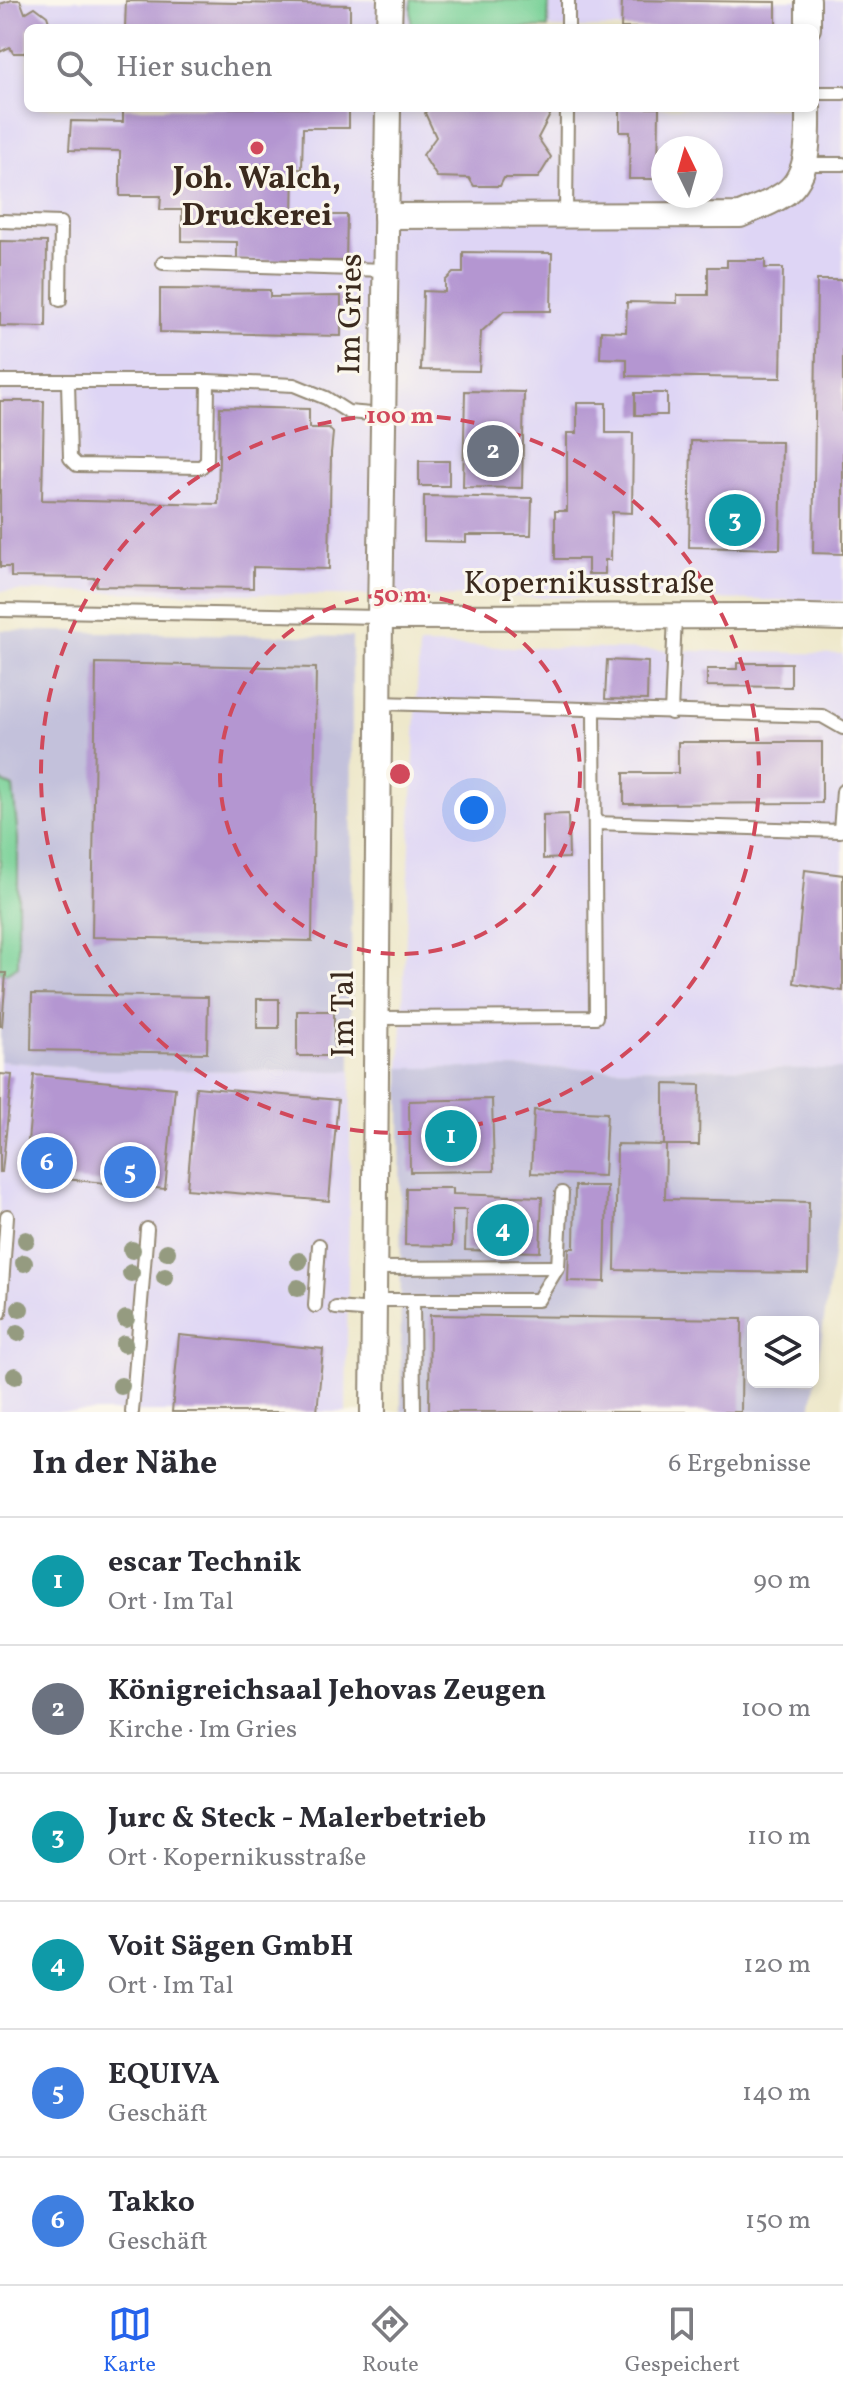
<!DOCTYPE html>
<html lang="de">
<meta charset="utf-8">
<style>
body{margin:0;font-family:Vollkorn,serif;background:#f7f7f7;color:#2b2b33}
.controls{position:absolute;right:24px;bottom:24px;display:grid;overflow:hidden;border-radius:12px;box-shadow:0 4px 12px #0003}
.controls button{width:72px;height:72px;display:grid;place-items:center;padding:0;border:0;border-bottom:2px solid #e1e1e2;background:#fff;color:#2b2b33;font:40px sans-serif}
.compass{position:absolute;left:651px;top:136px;width:72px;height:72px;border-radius:50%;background:#fff;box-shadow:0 4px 12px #0003;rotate:355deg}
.you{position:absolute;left:474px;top:810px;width:28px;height:28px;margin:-20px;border:6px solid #fff;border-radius:50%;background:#1a73e8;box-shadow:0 0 0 12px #1a73e833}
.badge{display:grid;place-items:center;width:52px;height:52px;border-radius:50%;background:#2563eb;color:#fff;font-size:26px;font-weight:700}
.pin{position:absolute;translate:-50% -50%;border:4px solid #fff;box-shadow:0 2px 8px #0006}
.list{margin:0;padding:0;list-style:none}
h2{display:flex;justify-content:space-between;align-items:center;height:104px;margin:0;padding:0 32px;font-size:34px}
h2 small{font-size:26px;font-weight:400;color:#7c7c81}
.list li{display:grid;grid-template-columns:52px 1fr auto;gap:24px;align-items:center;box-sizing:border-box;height:128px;padding:0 32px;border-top:2px solid #e1e1e2}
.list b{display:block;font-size:30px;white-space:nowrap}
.list p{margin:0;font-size:26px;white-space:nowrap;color:#7c7c81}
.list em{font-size:26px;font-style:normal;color:#7c7c81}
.icon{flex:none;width:44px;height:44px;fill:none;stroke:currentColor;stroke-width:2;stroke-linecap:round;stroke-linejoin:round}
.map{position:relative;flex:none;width:843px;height:1412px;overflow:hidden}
.search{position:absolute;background:#fff;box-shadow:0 4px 12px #0003;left:24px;right:24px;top:24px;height:88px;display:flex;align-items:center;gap:20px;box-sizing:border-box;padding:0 28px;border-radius:12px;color:#7c7c81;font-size:30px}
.sheet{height:872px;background:#fff}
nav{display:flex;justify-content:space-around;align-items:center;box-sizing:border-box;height:112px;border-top:2px solid #e1e1e2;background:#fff;font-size:22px;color:#7c7c81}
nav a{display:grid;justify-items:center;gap:4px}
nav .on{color:#2563eb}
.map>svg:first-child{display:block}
.built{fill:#ded5f5;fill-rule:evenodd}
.industrial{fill:#c3c1db;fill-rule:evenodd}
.green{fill:#77d096;stroke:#597d5a;stroke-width:2}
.building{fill:#b496d1}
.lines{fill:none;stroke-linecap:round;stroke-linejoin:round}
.service-casing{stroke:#948974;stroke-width:16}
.minor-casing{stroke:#948974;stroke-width:28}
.service{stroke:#fff;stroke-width:12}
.minor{stroke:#fff;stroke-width:24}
.tree{fill:#959b80}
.ring{fill:none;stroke:#d1495b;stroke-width:4;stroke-dasharray:14 10}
.poi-dot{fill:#d1495b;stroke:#fbf7ec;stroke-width:3}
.labels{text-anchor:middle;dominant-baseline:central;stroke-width:6;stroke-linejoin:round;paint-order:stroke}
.poi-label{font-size:32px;font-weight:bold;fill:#3b2a1e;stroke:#fbf7ec}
.street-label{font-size:32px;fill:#3b2a1e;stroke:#fbf7ec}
.centre{fill:#d1495b;stroke:#fbf7ec;stroke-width:4}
.ring-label{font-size:24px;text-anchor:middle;font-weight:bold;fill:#d1495b;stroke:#fbf7ec;stroke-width:6;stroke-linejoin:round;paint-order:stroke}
</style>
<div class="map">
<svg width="843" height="1412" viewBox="0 0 843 1412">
<rect width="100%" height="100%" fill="#fbf7ec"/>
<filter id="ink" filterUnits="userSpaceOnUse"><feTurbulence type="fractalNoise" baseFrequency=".0125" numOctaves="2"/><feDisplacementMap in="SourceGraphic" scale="16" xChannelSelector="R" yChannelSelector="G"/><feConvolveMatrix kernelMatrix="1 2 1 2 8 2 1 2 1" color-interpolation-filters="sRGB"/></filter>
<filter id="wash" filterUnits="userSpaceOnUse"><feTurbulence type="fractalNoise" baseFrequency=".006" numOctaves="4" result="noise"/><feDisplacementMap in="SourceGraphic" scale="32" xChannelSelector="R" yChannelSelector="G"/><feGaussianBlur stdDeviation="1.8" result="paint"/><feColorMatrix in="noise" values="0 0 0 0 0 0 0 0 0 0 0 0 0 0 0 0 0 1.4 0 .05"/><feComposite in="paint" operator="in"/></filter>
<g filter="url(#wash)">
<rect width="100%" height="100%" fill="#eee8cb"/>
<g class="built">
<path d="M0,0H843V601L0,591ZM28,28H815V108H28ZM663,148H711V196H663Z"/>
<path d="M419,645L843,654V1069L400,1068Z"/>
<path d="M0,1061L104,1070L351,1071L346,1412H0Z"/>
</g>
<g class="industrial">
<path d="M0,630L352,637L351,1071L104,1070L0,1061Z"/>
<path d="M400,1068L843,1069V1186L811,1412H401ZM753,1322H813V1382H753Z"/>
</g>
<g class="green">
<path d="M411,0H549L548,28H411Z"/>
<path d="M0,781L13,787L18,839V966L6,973H0Z"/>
</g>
<g id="blocks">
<g class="building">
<path d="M12,0H20L25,13L35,7L47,16L51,28H28V49L24,53H13L10,47L0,52V4Z"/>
<path d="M622,0L776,2V28H621Z"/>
<path d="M126,1L350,5V28H125Z"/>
<path d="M123,108H349V128H303L302,169H294L293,215H347L346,261L237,260V242L182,241V210H160L161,196H120V151L69,150L71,121L123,122Z"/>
<path d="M428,108H547L551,113L538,138L551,157L538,178H504L500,186H474L469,178L437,177L423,155L436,137L425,113Z"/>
<path d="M620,108H659L658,179H629L630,132H620Z"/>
<path d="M0,241L47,242L46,327L0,326Z"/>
<path d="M463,252L552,253L551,311H504L481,332L479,371L421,370L423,291L445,292V281L453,273H463Z"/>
<path d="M727,260H765V268H783L781,378L627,376V359L600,358L601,331L626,332L627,302L677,303V295H708V267H727Z"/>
<path d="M817,280H843V554L813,553Z"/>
<path d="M160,289L270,290V297L341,296V336L160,332Z"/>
<path d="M465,391L524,392L522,488L463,487Z"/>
<rect x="635" y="393" width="32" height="22"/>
<path d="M0,401H44L42,500L218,504L220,407L309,409V428H329L333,433L331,453L329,569L253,567V588L96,586L97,578L11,577V567H0Z"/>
<path d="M577,403H606V433H633L632,513L612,512L611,560H605V574H588V559H555V511H567V433H577Z"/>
<path d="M691,441L782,442L780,549L689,547Z"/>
<rect x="419" y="461" width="30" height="25"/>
<path d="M424,496L532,498L531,535H466V542L424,541Z"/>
<path d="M607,660L648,662L647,700L605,699Z"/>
<path d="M96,663L316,668L312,941L92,937Z"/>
<path d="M737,663H791V687L707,686V669H737Z"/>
<path d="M678,742H822V803L624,804V773H678Z"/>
<path d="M568,814L569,858L543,859V815Z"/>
<path d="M805,870L843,875V991L794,983Z"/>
<path d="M0,973H6L2,1026H0Z"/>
<path d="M32,994L208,997L207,1053L31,1050Z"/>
<rect x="257" y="999" width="22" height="29"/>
<rect x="297" y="1011" width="37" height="45"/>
<path d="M0,1074L12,1075L2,1172H0Z"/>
<path d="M34,1075L175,1088L165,1189L25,1175Z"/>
<path d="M664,1084L700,1085L699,1145H664Z"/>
<path d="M196,1087L338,1100L329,1201L187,1189Z"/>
<path d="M492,1099L494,1171L410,1172L409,1101Z"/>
<path d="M534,1110L607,1113L604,1176L531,1173Z"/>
<path d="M617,1144L666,1145L665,1199L809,1202L808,1273L615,1270Z"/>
<path d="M575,1186H607L605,1282L568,1281L569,1248H574Z"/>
<path d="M406,1188H453V1194L542,1197L540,1252L465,1250L466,1210H452V1246L405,1245Z"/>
<path d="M430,1315L742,1319L741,1412H429Z"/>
<path d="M179,1335L323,1349L317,1412H172Z"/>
</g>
</g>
</g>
<g filter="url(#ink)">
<use href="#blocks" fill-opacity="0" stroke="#948974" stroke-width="2"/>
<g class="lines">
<g class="service-casing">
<g id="service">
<path d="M568,28V0"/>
<path d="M815,93H843"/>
<path d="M805,164H843"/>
<path d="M566,215L567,108"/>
<path d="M0,221L61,223L60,300"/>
<path d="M163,263L385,270"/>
<path d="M0,381H208L294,385L326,398L348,412L383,415"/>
<path d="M68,382L70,458L77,465L201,467L207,461L208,381"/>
<path d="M0,610L380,617"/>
<path d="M379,703L822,716L843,728"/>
<path d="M671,713L675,616"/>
<path d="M595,823L840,831L843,791"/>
<path d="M377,1018L596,1017L594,711"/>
<path d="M375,1268L558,1267"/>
<path d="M375,1300H538L558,1267L562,1193"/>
<path d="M413,1300L414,1412"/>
<path d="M315,1306L319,1245"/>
<path d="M336,1308L374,1311"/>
<path d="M0,1313L7,1216"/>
<path d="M132,1412L147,1229"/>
</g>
</g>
<g class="minor-casing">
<g id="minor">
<path d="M808,0V28"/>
<path d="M389,28L390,0"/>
<path d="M386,216L740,215C753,209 769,204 781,196C811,179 808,138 808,108"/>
<path d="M380,617L771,616L843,618"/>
<path d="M373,1412L380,617L388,108"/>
</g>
</g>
<use href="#service" class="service"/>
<use href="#minor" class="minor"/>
</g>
<g class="tree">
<circle cx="26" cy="1240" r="9"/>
<circle cx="132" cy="1250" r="9"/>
<circle cx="167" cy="1252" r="9"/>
<circle cx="299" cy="1261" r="9"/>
<circle cx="24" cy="1263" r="9"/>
<circle cx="131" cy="1273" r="9"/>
<circle cx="165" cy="1277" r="9"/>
<circle cx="298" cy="1288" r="9"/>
<circle cx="20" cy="1309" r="9"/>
<circle cx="126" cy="1319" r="9"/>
<circle cx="18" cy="1333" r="9"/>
<circle cx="124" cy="1344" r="9"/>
<circle cx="15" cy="1376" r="9"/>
<circle cx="121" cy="1386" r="9"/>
</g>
</g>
<g class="ring">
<circle cx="400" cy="774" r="180"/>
<circle cx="400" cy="774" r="359"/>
</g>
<circle class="poi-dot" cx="257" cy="148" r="8"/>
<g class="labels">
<g class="poi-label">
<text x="257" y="180">Joh. Walch,<tspan x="257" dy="37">Druckerei</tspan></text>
</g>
<g class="street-label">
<text transform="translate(352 314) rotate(-89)">Im Gries</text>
<text x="589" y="585">Kopernikusstraße</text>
<text transform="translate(345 1014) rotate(-90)">Im Tal</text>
</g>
</g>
<circle cx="400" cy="774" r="12" class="centre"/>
<g class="ring-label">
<text x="400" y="423">100 m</text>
<text x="400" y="602">50 m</text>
</g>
</svg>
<div class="controls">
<button><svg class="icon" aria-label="layers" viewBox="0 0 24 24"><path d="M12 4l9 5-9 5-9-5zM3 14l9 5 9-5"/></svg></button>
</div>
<svg class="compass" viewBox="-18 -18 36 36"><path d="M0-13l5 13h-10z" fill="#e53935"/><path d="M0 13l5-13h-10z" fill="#7c7c81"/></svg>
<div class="you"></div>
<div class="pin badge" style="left:451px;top:1136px;background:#0f9aa8">1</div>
<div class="pin badge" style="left:493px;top:451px;background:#6b7280">2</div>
<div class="pin badge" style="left:735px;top:520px;background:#0f9aa8">3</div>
<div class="pin badge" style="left:503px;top:1230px;background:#0f9aa8">4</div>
<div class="pin badge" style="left:130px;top:1172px;background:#3f7fe0">5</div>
<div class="pin badge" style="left:47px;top:1163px;background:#3f7fe0">6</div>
<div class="search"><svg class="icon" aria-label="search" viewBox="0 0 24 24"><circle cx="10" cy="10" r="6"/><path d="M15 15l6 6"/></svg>Hier suchen</div>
</div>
<section class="sheet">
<h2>In der Nähe<small>6 Ergebnisse</small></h2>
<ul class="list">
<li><span class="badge" style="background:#0f9aa8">1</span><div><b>escar Technik</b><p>Ort · Im Tal</p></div><em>90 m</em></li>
<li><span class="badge" style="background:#6b7280">2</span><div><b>Königreichsaal Jehovas Zeugen</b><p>Kirche · Im Gries</p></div><em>100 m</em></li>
<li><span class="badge" style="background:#0f9aa8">3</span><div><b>Jurc &amp; Steck - Malerbetrieb</b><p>Ort · Kopernikusstraße</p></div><em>110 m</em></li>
<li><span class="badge" style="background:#0f9aa8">4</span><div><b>Voit Sägen GmbH</b><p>Ort · Im Tal</p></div><em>120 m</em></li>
<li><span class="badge" style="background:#3f7fe0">5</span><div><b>EQUIVA</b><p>Geschäft</p></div><em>140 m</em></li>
<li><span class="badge" style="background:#3f7fe0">6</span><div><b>Takko</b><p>Geschäft</p></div><em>150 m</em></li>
</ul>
</section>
<nav>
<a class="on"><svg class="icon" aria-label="map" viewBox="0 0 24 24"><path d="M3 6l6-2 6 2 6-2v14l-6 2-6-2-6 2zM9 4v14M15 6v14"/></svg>Karte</a>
<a><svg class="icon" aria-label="directions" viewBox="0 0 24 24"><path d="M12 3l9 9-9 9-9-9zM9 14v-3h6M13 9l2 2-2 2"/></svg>Route</a>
<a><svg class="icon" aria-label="saved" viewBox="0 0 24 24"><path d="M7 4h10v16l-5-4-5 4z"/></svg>Gespeichert</a>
</nav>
